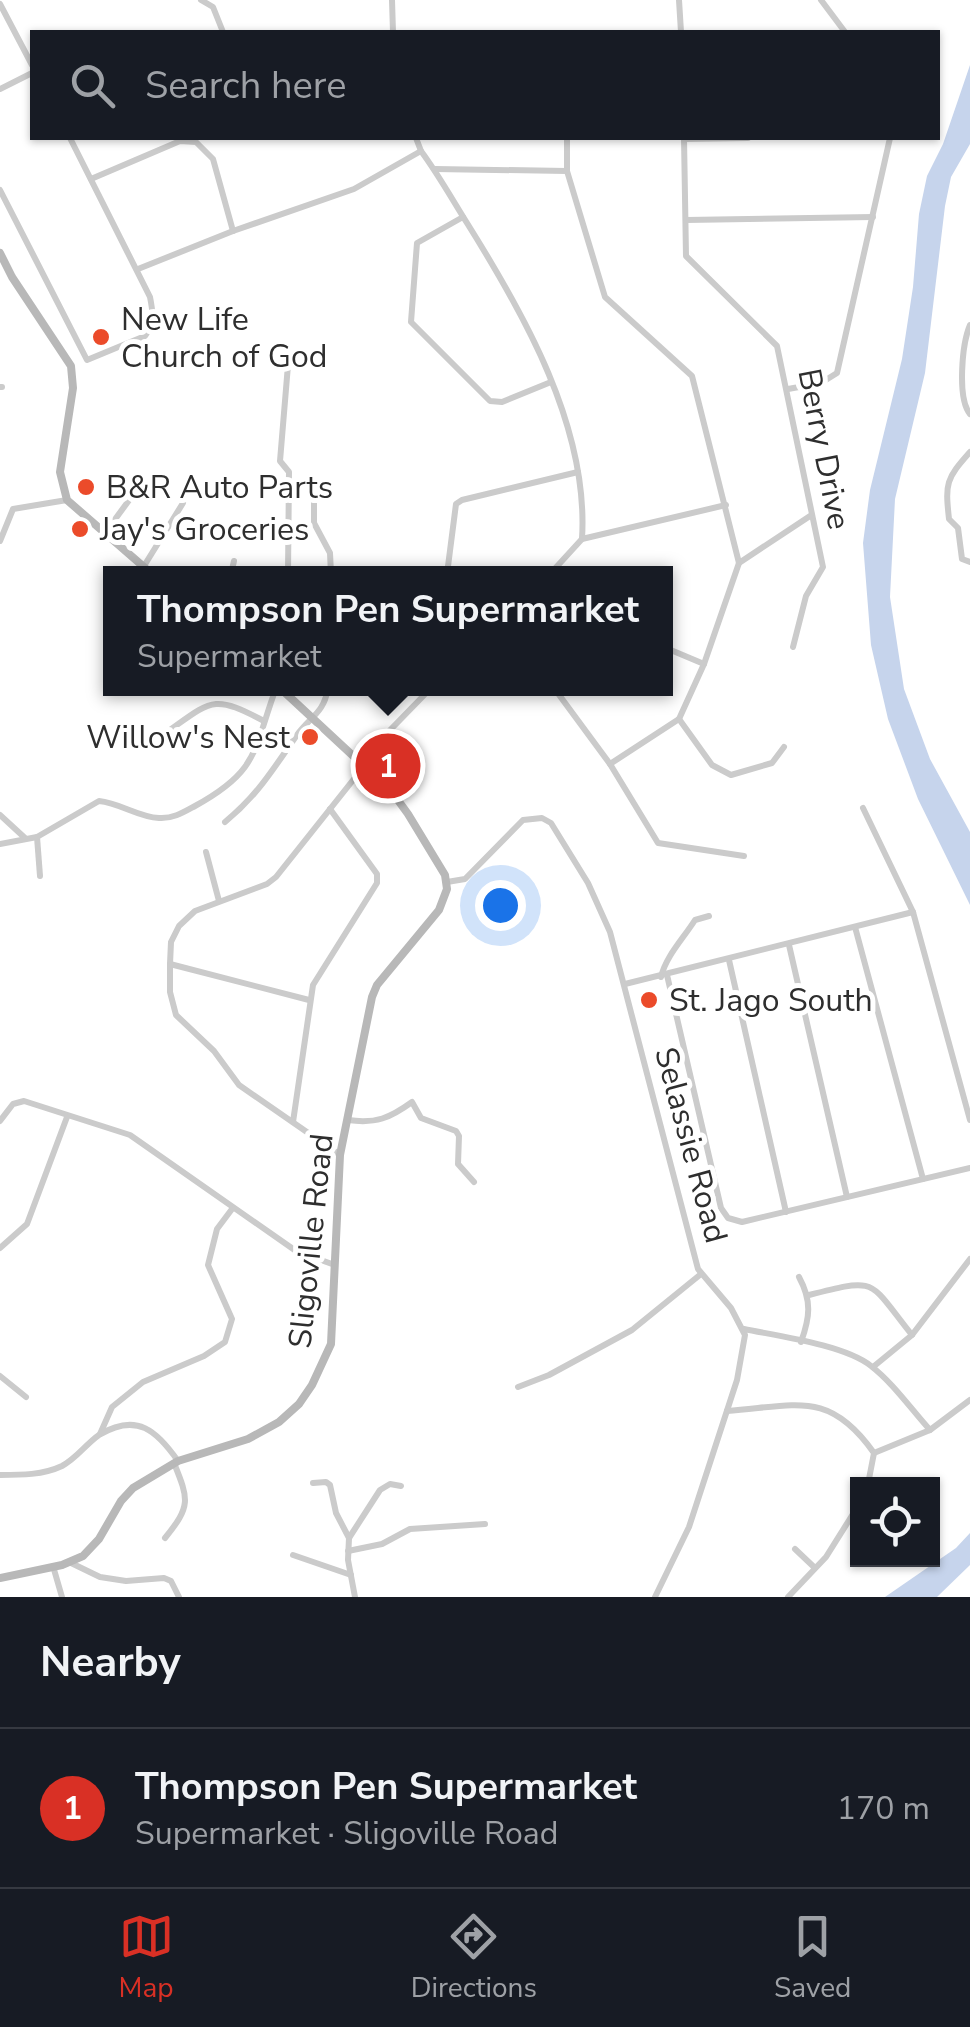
<!DOCTYPE html>
<meta charset="utf-8">
<style>
body{margin:0;font-family:"Nunito Sans",sans-serif;background:#242831;color:#f1f3f6}
.controls{position:absolute;right:30px;bottom:30px;display:grid;overflow:hidden;border-radius:0px;box-shadow:0 2px 8px #0004}
.controls button{width:90px;height:90px;display:grid;place-items:center;padding:0;border:0;border-bottom:2px solid #363941;background:#171b24;color:#f1f3f6;font:50px sans-serif}
.you{position:absolute;left:500px;top:905px;width:35px;height:35px;margin:-25px;border:8px solid #fff;border-radius:50%;background:#1a73e8;box-shadow:0 0 0 15px #1a73e833}
.badge{display:grid;place-items:center;width:65px;height:65px;border-radius:50%;background:#d93025;color:#fff;font-size:32px;font-weight:700}
.pin{position:absolute;translate:-50% -50%;border:5px solid #fff;box-shadow:0 2px 10px #0006}
.popup{position:absolute;left:103px;top:566px;width:570px;height:130px;box-sizing:border-box;display:grid;place-content:center;border-radius:0px;background:#171b24;filter:drop-shadow(0 2px 8px #0005);font-size:32px;white-space:nowrap;color:#9ea1a6}
.popup b{font-size:38px;color:#f1f3f6}
.popup::after{content:'';position:absolute;left:50%;top:100%;margin-left:-20px;border:20px solid transparent;border-top-color:#171b24}
.list{margin:0;padding:0;list-style:none}
h2{display:flex;justify-content:space-between;align-items:center;height:130px;margin:0;padding:0 40px;font-size:42px}
h2 small{font-size:32px;font-weight:400;color:#9ea1a6}
.list li{display:grid;grid-template-columns:65px 1fr auto;gap:30px;align-items:center;box-sizing:border-box;height:160px;padding:0 40px;border-top:2px solid #363941}
.list b{display:block;font-size:38px;white-space:nowrap}
.list p{margin:0;font-size:32px;white-space:nowrap;color:#9ea1a6}
.list em{font-size:32px;font-style:normal;color:#9ea1a6}
.icon{flex:none;width:55px;height:55px;fill:none;stroke:currentColor;stroke-width:2;stroke-linecap:round;stroke-linejoin:round}
.map{position:relative;flex:none;width:970px;height:1597px;overflow:hidden}
.search{position:absolute;background:#171b24;box-shadow:0 2px 8px #0004;left:30px;right:30px;top:30px;height:110px;display:flex;align-items:center;gap:25px;box-sizing:border-box;padding:0 35px;border-radius:0px;color:#9ea1a6;font-size:38px}
.sheet{height:290px;background:#171b24}
nav{display:flex;justify-content:space-around;align-items:center;box-sizing:border-box;height:140px;border-top:2px solid #363941;background:#171b24;font-size:28px;color:#9ea1a6}
nav a{display:grid;justify-items:center;gap:5px}
nav .on{color:#d93025}
.map>svg:first-child{display:block}
.water{fill:#c6d4ec}
.lines{fill:none;stroke-linecap:round;stroke-linejoin:round}
.street{stroke:#cbcbcb;stroke-width:6}
.secondary{stroke:#b8b8b8;stroke-width:8}
.poi-dot{fill:#eb4b2a;stroke:#fff;stroke-width:4}
.labels{text-anchor:middle;dominant-baseline:central;stroke-width:10;stroke-linejoin:round;paint-order:stroke}
.poi-label{font-size:32px;fill:#2e2e2e;stroke:#fff;text-anchor:start}
.street-label{font-size:32px;fill:#2e2e2e;stroke:#fff}
</style>
<div class="map">
<svg width="970" height="1597" viewBox="0 0 970 1597">
<rect width="100%" height="100%" fill="#fff"/>
<g class="water">
<path d="M970,65V144L951,177L945,206L925,373L895,499L890,597L904,689L930,759L970,832V905L918,799L888,719L871,645L863,543L870,490L902,359L913,287L919,214L927,176L943,144Z"/>
<path d="M970,1533V1565L937,1597H885L956,1548Z"/>
</g>
<g class="lines">
<g class="street">
<path d="M201,0L213,7L223,32"/>
<path d="M392,0L393,32"/>
<path d="M679,0L681,32"/>
<path d="M821,0L845,32"/>
<path d="M0,4L32,65"/>
<path d="M0,89L32,73"/>
<path d="M416,138L421,151C438,174 452,199 467,223C524,314 589,428 582,539L550,574"/>
<path d="M567,138V171L605,297L692,376L739,563L704,664L679,719L610,764"/>
<path d="M684,138L686,256L777,346L823,567L806,596L793,647"/>
<path d="M684,139L748,138"/>
<path d="M435,169L567,171"/>
<path d="M91,179L180,141L196,142L213,159L233,231"/>
<path d="M0,190L87,360L145,336C155,323 153,312 150,297L70,138"/>
<path d="M463,217L417,243L411,322L490,401L502,402L551,382"/>
<path d="M686,220L873,217"/>
<path d="M138,269L233,231L354,189L421,151"/>
<path d="M970,325C962,344 957,398 970,414"/>
<path d="M0,387H2"/>
<path d="M788,389L821,383L837,373L890,138"/>
<path d="M970,452C946,479 945,483 949,519L958,528L962,559L970,562"/>
<path d="M314,493V523L330,553L331,574"/>
<path d="M105,533L138,488"/>
<path d="M582,539L726,505"/>
<path d="M0,541L13,509L67,500"/>
<path d="M739,563L810,516"/>
<path d="M144,566L183,503"/>
<path d="M231,574L234,561"/>
<path d="M288,574L289,472L280,461L288,365"/>
<path d="M447,574L456,504L462,500L578,472"/>
<path d="M666,648L704,664"/>
<path d="M554,688L610,764L658,843L744,856"/>
<path d="M679,719L712,765L731,775L772,763L784,747"/>
<path d="M167,732C212,700 213,694 264,721"/>
<path d="M360,761L431,688"/>
<path d="M863,808L913,912L970,1120"/>
<path d="M0,815L25,838"/>
<path d="M225,822C258,795 273,769 297,735C311,716 324,713 328,688"/>
<path d="M37,837L40,876"/>
<path d="M0,844L37,837L99,801C120,803 138,817 159,818C173,819 184,812 195,806C259,771 253,751 276,688"/>
<path d="M206,852L219,901"/>
<path d="M447,882L465,879L523,820L542,818L551,823L588,883L610,932L698,1269L731,1308L745,1335L737,1380L689,1527L655,1597"/>
<path d="M855,927L923,1179"/>
<path d="M789,945L847,1197"/>
<path d="M729,960L786,1212"/>
<path d="M170,964L309,1000"/>
<path d="M667,975L721,1208L728,1218L742,1222L970,1168"/>
<path d="M661,977C666,956 683,939 695,920L709,916"/>
<path d="M625,984L913,912"/>
<path d="M348,1120C376,1124 390,1118 412,1102L421,1118L456,1131L459,1136L458,1164L474,1182"/>
<path d="M0,1121L13,1104L24,1101L130,1135L296,1251L332,1264"/>
<path d="M293,1122L313,985L377,883V874L330,809"/>
<path d="M340,1155L239,1085L214,1051L176,1015L170,992V964L171,942L179,926L195,911L267,884L276,877L365,765"/>
<path d="M0,1248L27,1224L67,1117"/>
<path d="M799,1277C812,1301 810,1317 801,1342"/>
<path d="M809,1295C879,1277 868,1280 912,1335"/>
<path d="M744,1329C778,1336 845,1345 871,1366C893,1383 911,1409 930,1430"/>
<path d="M873,1367L912,1335L970,1259"/>
<path d="M0,1376L26,1397"/>
<path d="M518,1387L549,1375L632,1330L701,1274"/>
<path d="M727,1411C796,1406 829,1389 874,1453L868,1484"/>
<path d="M100,1434L112,1407L143,1382L204,1356L225,1342L232,1319L208,1265L217,1229L232,1209"/>
<path d="M874,1453L930,1430L970,1400"/>
<path d="M0,1475C21,1475 43,1475 62,1466C77,1458 86,1444 99,1435C137,1412 157,1431 178,1461"/>
<path d="M313,1483L326,1482L330,1485L336,1513L349,1538"/>
<path d="M165,1538C191,1506 189,1500 174,1463"/>
<path d="M795,1549L815,1568"/>
<path d="M348,1551L382,1544L410,1529L485,1524"/>
<path d="M293,1555L351,1575"/>
<path d="M69,1562L100,1577L126,1581L164,1578L171,1581L179,1597"/>
<path d="M53,1566L62,1597"/>
<path d="M355,1597L348,1560L349,1538L380,1490L390,1484L401,1486"/>
<path d="M788,1597L826,1557L858,1506"/>
</g>
<g class="secondary">
<path d="M0,253L12,277L71,366L73,388L60,472L67,500L152,574"/>
<path d="M0,1578L62,1565L83,1556L99,1539L121,1501L133,1488L178,1461L248,1439L279,1422L299,1404L312,1385L331,1344L340,1155L372,997L377,985L439,910L447,889L445,875L408,814L392,792L280,688"/>
</g>
</g>
<g class="poi-dot">
<circle cx="101" cy="337" r="10"/>
<circle cx="86" cy="487" r="10"/>
<circle cx="80" cy="529" r="10"/>
<circle cx="310" cy="737" r="10"/>
<circle cx="649" cy="1000" r="10"/>
</g>
<g class="labels">
<g class="poi-label">
<text x="121" y="319">New Life<tspan x="121" dy="37">Church of God</tspan></text>
<text x="106" y="487">B&amp;R Auto Parts</text>
<text x="100" y="529">Jay's Groceries</text>
<text x="290" y="737" text-anchor="end">Willow's Nest</text>
<text x="669" y="1000">St. Jago South</text>
</g>
<g class="street-label">
<text transform="translate(824 449) rotate(79)">Berry Drive</text>
<text transform="translate(691 1145) rotate(75)">Selassie Road</text>
<text transform="translate(311 1241) rotate(-84)">Sligoville Road</text>
</g>
</g>
</svg>
<div class="controls">
<button><svg class="icon" aria-label="locate" viewBox="0 0 24 24"><circle cx="12" cy="12" r="6"/><path d="M12 2v4M12 18v4M2 12h4M18 12h4"/></svg></button>
</div>
<div class="you"></div>
<div class="pin badge" style="left:388px;top:766px">1</div>
<div class="popup"><b>Thompson Pen Supermarket</b>Supermarket</div>
<div class="search"><svg class="icon" aria-label="search" viewBox="0 0 24 24"><circle cx="10" cy="10" r="6"/><path d="M15 15l6 6"/></svg>Search here</div>
</div>
<section class="sheet">
<h2>Nearby<small></small></h2>
<ul class="list">
<li><span class="badge">1</span><div><b>Thompson Pen Supermarket</b><p>Supermarket · Sligoville Road</p></div><em>170 m</em></li>
</ul>
</section>
<nav>
<a class="on"><svg class="icon" aria-label="map" viewBox="0 0 24 24"><path d="M3 6l6-2 6 2 6-2v14l-6 2-6-2-6 2zM9 4v14M15 6v14"/></svg>Map</a>
<a><svg class="icon" aria-label="directions" viewBox="0 0 24 24"><path d="M12 3l9 9-9 9-9-9zM9 14v-3h6M13 9l2 2-2 2"/></svg>Directions</a>
<a><svg class="icon" aria-label="saved" viewBox="0 0 24 24"><path d="M7 4h10v16l-5-4-5 4z"/></svg>Saved</a>
</nav>
